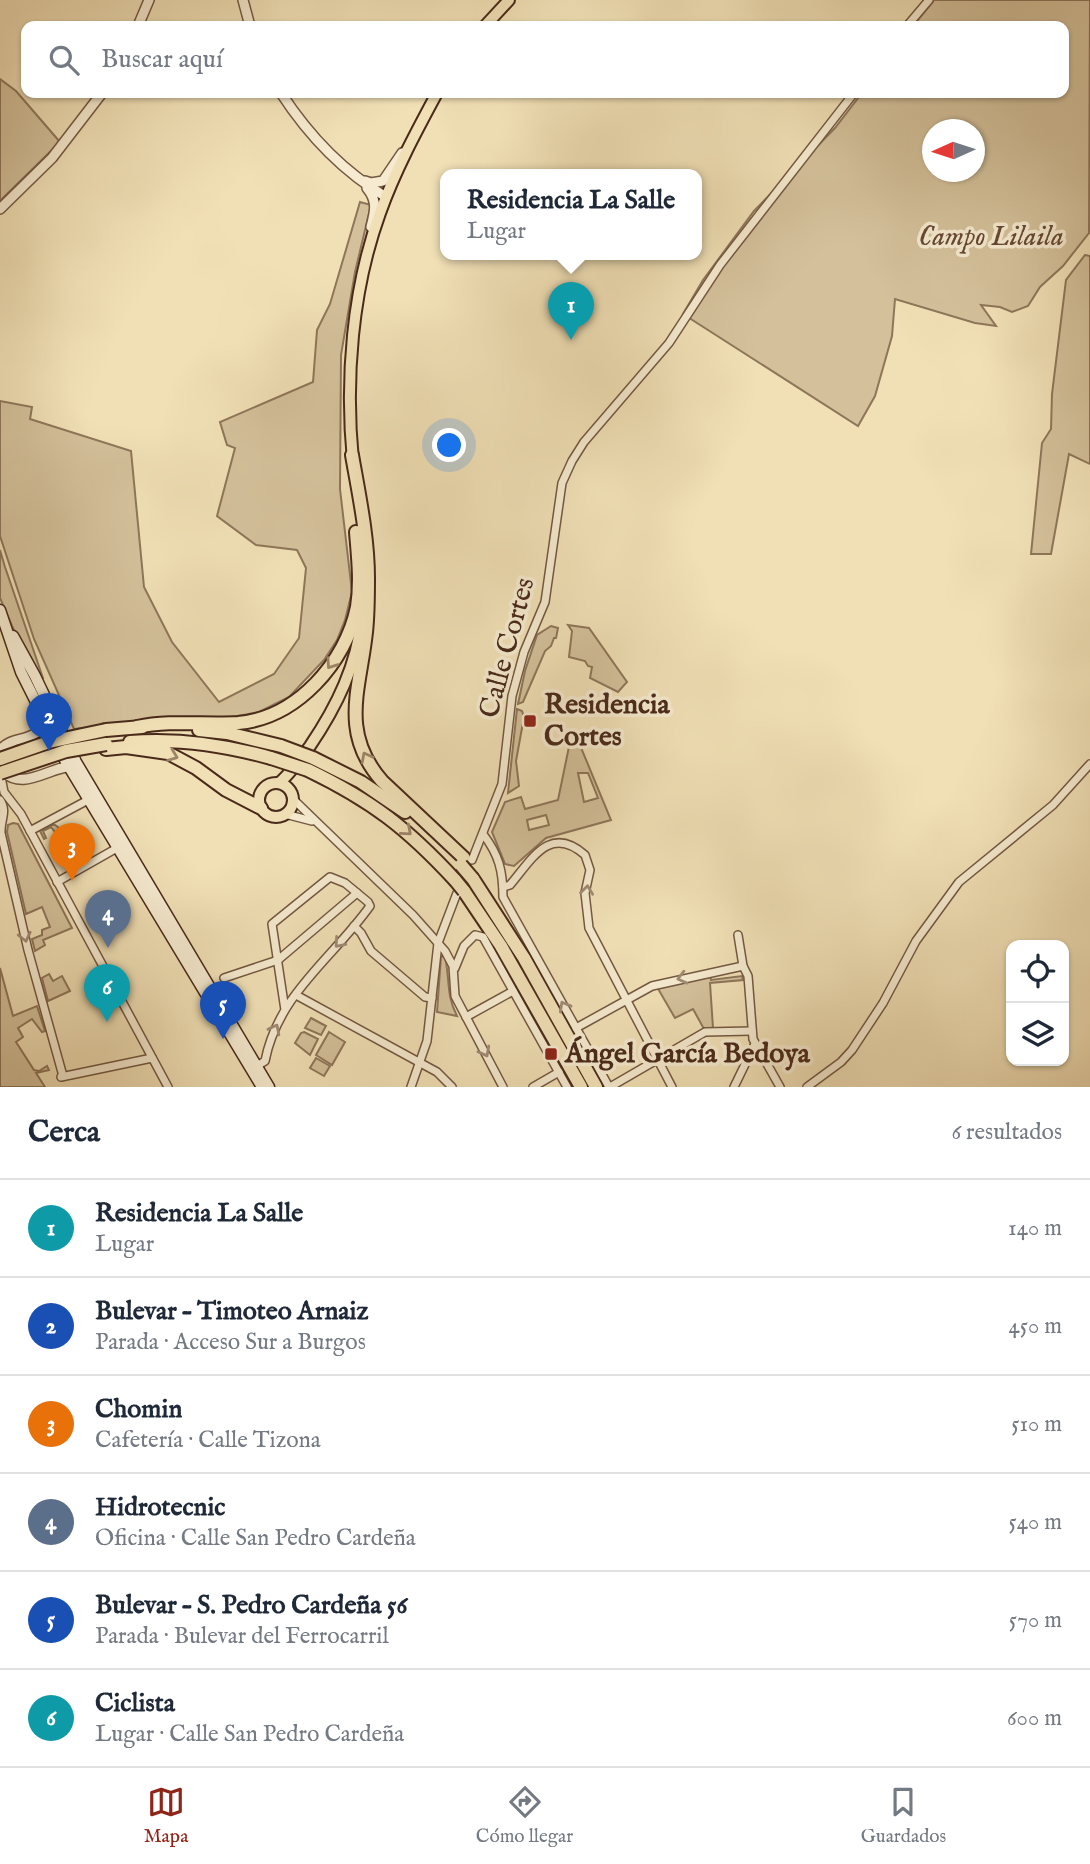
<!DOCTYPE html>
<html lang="es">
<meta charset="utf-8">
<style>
body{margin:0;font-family:"IM FELL English",serif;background:#f6f6f7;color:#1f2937}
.controls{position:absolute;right:21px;bottom:21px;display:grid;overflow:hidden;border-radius:14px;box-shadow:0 2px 5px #0004}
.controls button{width:63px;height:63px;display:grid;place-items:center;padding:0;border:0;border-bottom:2px solid #e0e1e3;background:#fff;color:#1f2937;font:35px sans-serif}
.compass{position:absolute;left:922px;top:119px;width:63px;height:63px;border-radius:50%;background:#fff;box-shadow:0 2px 5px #0004;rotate:267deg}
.you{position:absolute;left:450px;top:446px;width:24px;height:24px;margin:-18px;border:5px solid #fff;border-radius:50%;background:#1a73e8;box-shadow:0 0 0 10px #1a73e833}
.badge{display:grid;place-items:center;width:46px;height:46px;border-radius:50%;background:#8f2418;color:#fff;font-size:23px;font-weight:700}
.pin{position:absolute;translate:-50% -58px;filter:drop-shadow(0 2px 4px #0008)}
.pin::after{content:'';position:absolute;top:37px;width:24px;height:21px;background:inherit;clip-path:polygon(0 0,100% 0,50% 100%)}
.popup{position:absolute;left:440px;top:169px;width:262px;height:91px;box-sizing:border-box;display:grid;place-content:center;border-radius:14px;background:#fff;filter:drop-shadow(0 2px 5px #0005);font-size:23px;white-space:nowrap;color:#747a83}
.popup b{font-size:26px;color:#1f2937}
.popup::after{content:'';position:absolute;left:50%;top:100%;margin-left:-14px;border:14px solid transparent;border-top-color:#fff}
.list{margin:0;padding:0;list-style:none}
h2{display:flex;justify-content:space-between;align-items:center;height:91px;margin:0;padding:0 28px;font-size:30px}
h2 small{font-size:23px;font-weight:400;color:#747a83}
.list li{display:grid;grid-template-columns:46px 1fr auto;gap:21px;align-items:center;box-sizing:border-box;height:98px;padding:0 28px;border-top:2px solid #e0e1e3}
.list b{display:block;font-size:26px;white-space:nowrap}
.list p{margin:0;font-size:23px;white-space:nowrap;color:#747a83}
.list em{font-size:23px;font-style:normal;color:#747a83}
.icon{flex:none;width:38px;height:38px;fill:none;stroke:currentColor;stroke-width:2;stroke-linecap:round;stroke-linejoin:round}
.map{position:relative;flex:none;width:1090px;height:1087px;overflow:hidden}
.search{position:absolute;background:#fff;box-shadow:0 2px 5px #0004;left:21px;right:21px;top:21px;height:77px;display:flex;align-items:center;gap:18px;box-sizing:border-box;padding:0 24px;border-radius:14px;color:#747a83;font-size:26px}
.sheet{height:679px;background:#fff}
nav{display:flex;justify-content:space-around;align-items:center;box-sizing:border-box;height:98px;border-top:2px solid #e0e1e3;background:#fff;font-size:19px;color:#747a83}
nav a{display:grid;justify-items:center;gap:4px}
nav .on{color:#8f2418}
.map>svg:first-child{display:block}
.green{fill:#d4c19b;stroke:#8e765a;stroke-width:2;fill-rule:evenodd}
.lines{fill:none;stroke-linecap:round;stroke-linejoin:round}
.minor-casing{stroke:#735841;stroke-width:10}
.tertiary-casing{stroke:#735841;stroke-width:12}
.secondary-casing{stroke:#492a1a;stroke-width:13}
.primary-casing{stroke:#492a1a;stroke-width:14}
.motorway-casing{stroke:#492a1a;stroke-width:16}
.minor{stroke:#f6ebd0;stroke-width:7}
.tertiary{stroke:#f6ebd0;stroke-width:9}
.secondary{stroke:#f6ebd0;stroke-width:10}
.primary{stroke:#f1e0b6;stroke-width:10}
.motorway{stroke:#f1e0b6;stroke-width:12}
.motorway-bridge-casing{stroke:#492a1a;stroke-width:16;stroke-linecap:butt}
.motorway-bridge{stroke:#f1e0b6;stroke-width:12}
.oneway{stroke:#9d8568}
.oneway2{stroke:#a08a75}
.poi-dot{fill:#8f2418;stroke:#f6ebd0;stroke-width:2.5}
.labels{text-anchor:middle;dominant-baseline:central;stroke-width:7;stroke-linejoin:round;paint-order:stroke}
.park-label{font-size:28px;font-style:italic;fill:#654834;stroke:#f6ebd0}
.street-label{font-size:28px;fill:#492a1a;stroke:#f6ebd0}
.poi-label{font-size:28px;font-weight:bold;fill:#492a1a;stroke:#f6ebd0;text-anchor:start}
</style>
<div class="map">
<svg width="1090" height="1087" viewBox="0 0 1090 1087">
<rect width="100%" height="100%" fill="#f1e0b6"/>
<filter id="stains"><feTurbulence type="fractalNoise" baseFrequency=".00286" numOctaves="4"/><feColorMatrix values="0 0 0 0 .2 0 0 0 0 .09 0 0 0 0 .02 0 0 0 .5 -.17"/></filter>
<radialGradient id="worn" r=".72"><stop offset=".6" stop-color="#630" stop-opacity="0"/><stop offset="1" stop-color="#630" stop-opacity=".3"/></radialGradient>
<g class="green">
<path d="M934,0H1090L1089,233L1063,266L1040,287L1028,306L1012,312L1000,307L981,305L996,326L975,323L895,299L892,336L875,396L858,426L683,314L703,280L754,211L835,128L862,93H1064V26H913ZM932,130H974V172H932Z"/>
<path d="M0,79L16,91L60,142L0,201Z"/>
<path d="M360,202L371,205L355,272L341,355L340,489L352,592L345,620L337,640L324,660L289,697L259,712L217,720L160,719L74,729L34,639L0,536V401L32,407L30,419L131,451L144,587L172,642L219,702L274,674L299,638L306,568L297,550L256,545L217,516L235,448L227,445L220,422L313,382L317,330L330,304Z"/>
<path d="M1085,255L1090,256V464L1069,454L1051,554H1031L1042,443L1051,429L1052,394L1066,280Z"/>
<path d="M0,550L5,567L43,678L40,679L12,626L0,598Z"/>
<path d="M568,625L589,628L627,682L618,692L590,678L592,667L588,666L585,661L569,657L572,631Z"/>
<path d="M551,626L558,628L556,638H554L551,646L545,651L523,702L518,704L525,671L537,635Z"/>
<path d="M517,709L522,711L524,717L516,761L519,786L508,793Z"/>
<path d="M571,737L577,738L611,820L546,838L514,866L505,864L492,832L505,802L521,797L525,809L558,800ZM578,773H588L598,798L584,802ZM546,815L549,825L529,830L527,820Z"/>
<path d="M13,823L18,824L72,928L43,940L45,945L35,951L32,939L42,935V930L50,927L42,907L26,914L7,832L8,825Z"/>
<path d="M51,825H55L62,830V833L68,831L67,829L73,825L82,832L74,837L75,840L65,845L51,827L43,831L46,838L44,839L40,831Z"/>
<path d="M441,956L445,957C450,979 446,995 457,1016L437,1012Z"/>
<path d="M0,968L13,1016L37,1006L45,1031L42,1032L32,1019L18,1028L23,1037L16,1042L34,1070L39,1071L47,1066L49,1070L36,1073L45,1087H0Z"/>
<path d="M49,974L53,981L62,976L70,991L48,1001L42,978Z"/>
<path d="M710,975L711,980L742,976L743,980L710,983L713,1028L704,1029L693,1009L675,1018L657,987Z"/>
<path d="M311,1018L326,1026L321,1035L305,1028Z"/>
<path d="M304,1032L318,1039L310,1055L295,1043L301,1033Z"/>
<path d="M329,1032L345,1042L332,1065L316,1055Z"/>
<path d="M316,1058L330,1066L324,1076L310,1068Z"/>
</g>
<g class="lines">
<g class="minor-casing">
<g id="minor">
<path d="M907,26L929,0"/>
<path d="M0,772L4,792L21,814L168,1087"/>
<path d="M293,799L413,915L445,951L453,966L455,996L503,1087"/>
<path d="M0,800C8,812 0,820 1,833L28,950L63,1076"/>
<path d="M285,814L312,821"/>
<path d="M30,831L88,800"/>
<path d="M483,834C499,855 503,871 503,897L609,1087"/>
<path d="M472,860L502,784L512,696L524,652L545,602L562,483L572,461L584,442L669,343L720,265L854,93"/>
<path d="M57,882L117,848"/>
<path d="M503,887L510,885C532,859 550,824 585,855L590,870L585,893L589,928L672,1087"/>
<path d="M354,926L361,933L371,951L425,997L432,998"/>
<path d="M738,935L743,966L748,976L753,1039L780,1087"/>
<path d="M455,968L464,946L475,935L483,937L567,1087"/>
<path d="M224,978L278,960L357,893"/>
<path d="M296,995L437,1072L452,1087"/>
<path d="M466,1017L513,991"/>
<path d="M576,1028L652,986L743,966"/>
<path d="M257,1066L265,1061C278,994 333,958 370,906L368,902L345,883L330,877L272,924L285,1010"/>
<path d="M61,1077L152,1058"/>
<path d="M411,1087L427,1041L438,943L457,893"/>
<path d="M533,1087L559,1072"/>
<path d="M610,1087L705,1032L752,1031"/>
<path d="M734,1087L755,1044"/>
<path d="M807,1087L841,1062L852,1050L883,1003L916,941L959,882L1053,805L1090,764"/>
</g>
</g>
<g class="tertiary-casing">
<g id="tertiary">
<path d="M243,0L250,26"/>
<path d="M138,26L149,0"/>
<path d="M281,93C309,136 342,171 386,197"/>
<path d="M365,181L371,183L383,181L402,153"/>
<path d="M367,188C378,201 375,212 371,227"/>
<path d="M0,209L52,158L102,93"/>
<path d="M0,750C17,732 33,747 48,717L45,704"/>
<path d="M1,770C23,792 47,768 72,766"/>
</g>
</g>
<g class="secondary-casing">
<g id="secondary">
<path d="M0,610L21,672L66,762L262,1087"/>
<path d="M13,636L35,676L76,762L269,1087"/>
</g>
</g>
<g class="primary-casing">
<g id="primary">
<path d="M485,26L509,0"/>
<path d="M353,461C345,380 352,290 380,213C395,171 416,132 437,93"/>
<path d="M279,783C292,772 300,759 310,746C337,706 357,665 362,617"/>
<circle cx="276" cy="800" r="17"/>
</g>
</g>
<g class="motorway-casing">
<g id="motorway">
<path d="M352,455C359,495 368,537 368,578C368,596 368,614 366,632C360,689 339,732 382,781L464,858"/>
<path d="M137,727C171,720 204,725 238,723C297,718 346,662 357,607C361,582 358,557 356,532"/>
<path d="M106,730L142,727"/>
<path d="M199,730L227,733L281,746"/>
<path d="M130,742C179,738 225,745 271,758"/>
<path d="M106,749L126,747L168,753L196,768L226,790L261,808"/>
<path d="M313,758L361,782L405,812"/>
<path d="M308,770C372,801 407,828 455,880"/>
<path d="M473,879L524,958L596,1087"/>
<path d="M464,891L501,946L581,1087"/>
</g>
</g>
<use href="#minor" class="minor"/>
<use href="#tertiary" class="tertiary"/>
<use href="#secondary" class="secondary"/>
<use href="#primary" class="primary"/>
<use href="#motorway" class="motorway"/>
<g class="motorway-bridge-casing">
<g id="motorway-bridge">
<path d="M281,746L313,758"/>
<path d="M271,758L308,770"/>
<path d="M0,759L49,742L106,730"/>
<path d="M0,773L66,751L106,744"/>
<path d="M461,865L473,879"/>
<path d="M455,880L464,891"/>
</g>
</g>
<use href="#motorway-bridge" class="motorway-bridge"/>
</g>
<defs><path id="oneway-chevron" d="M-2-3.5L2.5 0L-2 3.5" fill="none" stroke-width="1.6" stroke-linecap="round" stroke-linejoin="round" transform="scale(1.75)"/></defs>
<g class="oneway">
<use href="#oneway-chevron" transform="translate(331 664) rotate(125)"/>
<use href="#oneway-chevron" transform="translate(173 756) rotate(21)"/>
<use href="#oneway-chevron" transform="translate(366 757) rotate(-117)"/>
<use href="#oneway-chevron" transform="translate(407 831) rotate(41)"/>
</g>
<g class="oneway2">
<use href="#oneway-chevron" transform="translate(587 890) rotate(-83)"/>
<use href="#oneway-chevron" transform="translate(25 937) rotate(77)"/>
<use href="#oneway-chevron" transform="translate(339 943) rotate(131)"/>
<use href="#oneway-chevron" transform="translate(682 978) rotate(166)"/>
<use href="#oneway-chevron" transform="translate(564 1006) rotate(-119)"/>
<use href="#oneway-chevron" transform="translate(275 1029) rotate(-63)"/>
<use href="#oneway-chevron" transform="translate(485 1052) rotate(62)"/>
</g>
<g class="poi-dot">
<rect x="523" y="714" width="14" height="14" rx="3.5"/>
<rect x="544" y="1047" width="14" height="14" rx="3.5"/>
</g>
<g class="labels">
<g class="park-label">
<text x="991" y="237">Campo Lilaila</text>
</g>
<g class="street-label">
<text transform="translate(508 648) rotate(-75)">Calle Cortes</text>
</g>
<g class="poi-label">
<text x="544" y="705">Residencia<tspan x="544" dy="32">Cortes</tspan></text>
<text x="565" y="1054">Ángel García Bedoya</text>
</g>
</g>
<rect width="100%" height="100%" filter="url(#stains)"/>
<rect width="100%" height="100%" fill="url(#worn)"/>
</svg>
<div class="controls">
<button><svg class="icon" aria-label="locate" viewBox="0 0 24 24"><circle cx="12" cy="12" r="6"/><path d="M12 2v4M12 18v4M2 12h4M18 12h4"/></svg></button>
<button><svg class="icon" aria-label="layers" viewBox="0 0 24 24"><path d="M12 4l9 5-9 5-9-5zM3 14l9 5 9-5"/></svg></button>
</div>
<svg class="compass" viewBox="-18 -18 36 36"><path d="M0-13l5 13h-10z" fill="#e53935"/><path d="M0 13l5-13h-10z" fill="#747a83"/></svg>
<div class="you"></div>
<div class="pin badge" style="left:571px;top:340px;background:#0f9aa8">1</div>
<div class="popup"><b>Residencia La Salle</b>Lugar</div>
<div class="pin badge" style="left:49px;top:751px;background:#1a4fb4">2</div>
<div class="pin badge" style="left:72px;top:881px;background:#e8710a">3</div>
<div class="pin badge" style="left:108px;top:948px;background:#5c6f8a">4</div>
<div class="pin badge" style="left:223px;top:1039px;background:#1a4fb4">5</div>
<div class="pin badge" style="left:107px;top:1022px;background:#0f9aa8">6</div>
<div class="search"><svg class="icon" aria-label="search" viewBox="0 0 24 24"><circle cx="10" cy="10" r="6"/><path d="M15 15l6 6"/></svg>Buscar aquí</div>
</div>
<section class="sheet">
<h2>Cerca<small>6 resultados</small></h2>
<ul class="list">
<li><span class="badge" style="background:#0f9aa8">1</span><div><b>Residencia La Salle</b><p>Lugar</p></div><em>140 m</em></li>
<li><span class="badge" style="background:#1a4fb4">2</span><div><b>Bulevar – Timoteo Arnaiz</b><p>Parada · Acceso Sur a Burgos</p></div><em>450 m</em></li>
<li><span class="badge" style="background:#e8710a">3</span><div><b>Chomin</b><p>Cafetería · Calle Tizona</p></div><em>510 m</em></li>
<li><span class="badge" style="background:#5c6f8a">4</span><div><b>Hidrotecnic</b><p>Oficina · Calle San Pedro Cardeña</p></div><em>540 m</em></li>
<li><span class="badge" style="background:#1a4fb4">5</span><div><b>Bulevar – S. Pedro Cardeña 56</b><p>Parada · Bulevar del Ferrocarril</p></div><em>570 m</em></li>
<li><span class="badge" style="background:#0f9aa8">6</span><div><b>Ciclista</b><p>Lugar · Calle San Pedro Cardeña</p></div><em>600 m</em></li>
</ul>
</section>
<nav>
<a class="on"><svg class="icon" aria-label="map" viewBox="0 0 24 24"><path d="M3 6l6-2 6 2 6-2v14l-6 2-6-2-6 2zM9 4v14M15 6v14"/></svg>Mapa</a>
<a><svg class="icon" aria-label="directions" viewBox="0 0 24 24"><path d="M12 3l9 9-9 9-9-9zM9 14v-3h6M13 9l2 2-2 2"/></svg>Cómo llegar</a>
<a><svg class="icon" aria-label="saved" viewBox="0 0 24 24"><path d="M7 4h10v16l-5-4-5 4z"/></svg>Guardados</a>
</nav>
